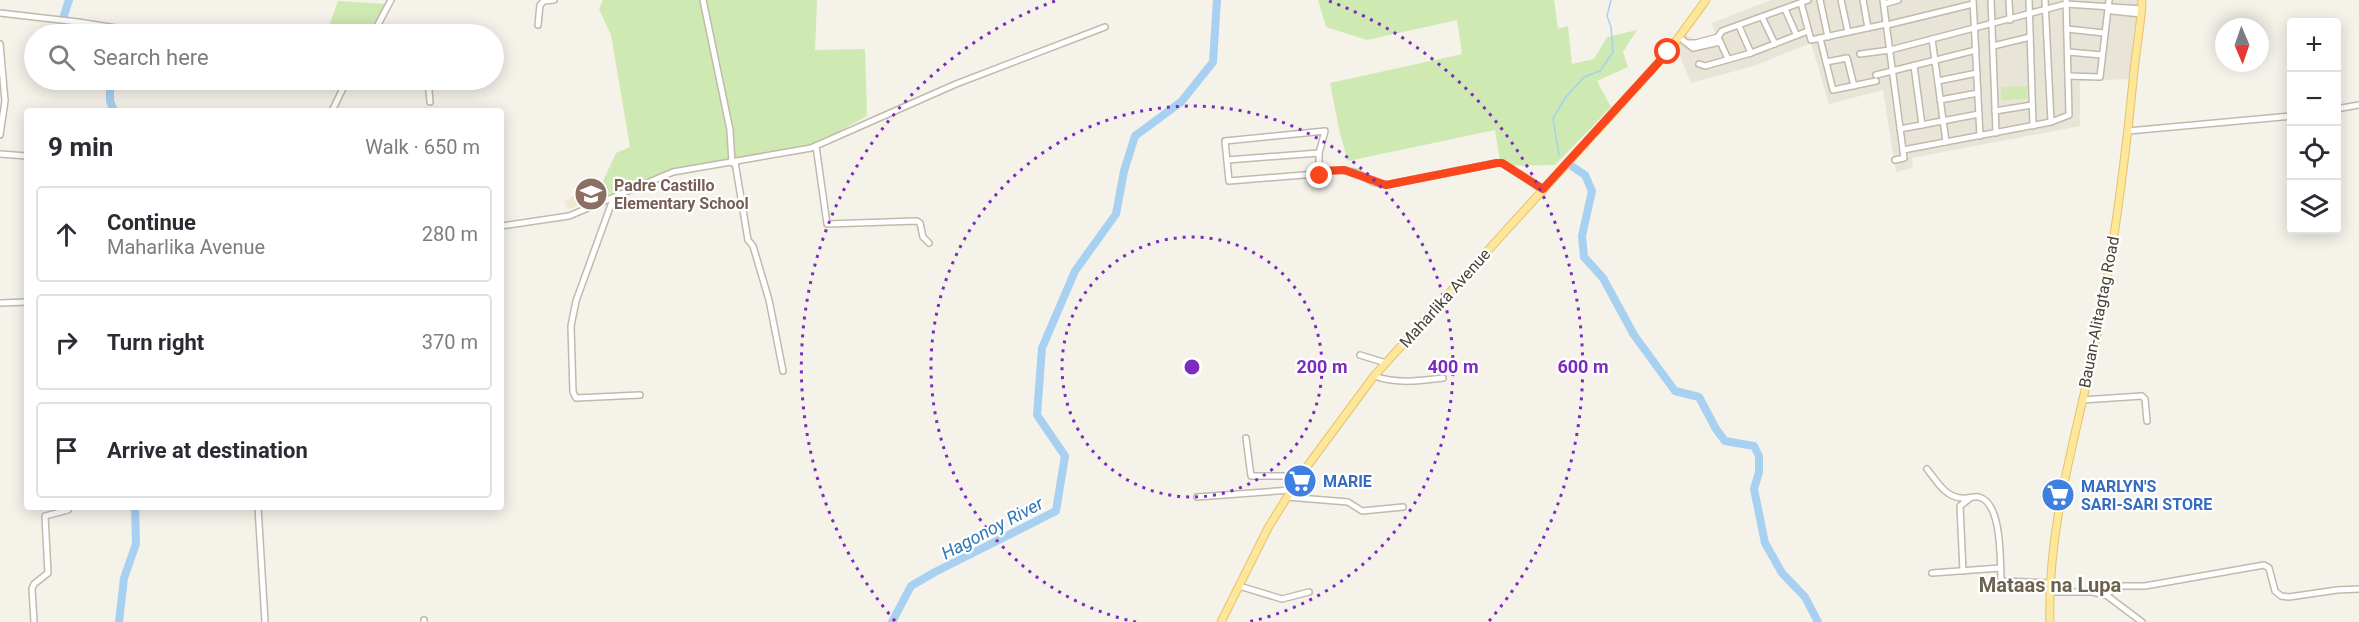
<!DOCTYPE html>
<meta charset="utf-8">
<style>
body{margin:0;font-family:Roboto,sans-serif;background:#f7f7f7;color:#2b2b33}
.controls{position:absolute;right:18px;top:18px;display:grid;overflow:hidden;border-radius:6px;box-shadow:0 3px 15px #0003}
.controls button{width:54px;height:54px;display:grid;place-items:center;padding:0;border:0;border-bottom:2px solid #e1e1e2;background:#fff;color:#2b2b33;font:30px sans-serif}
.compass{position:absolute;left:2215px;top:18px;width:54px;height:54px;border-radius:50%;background:#fff;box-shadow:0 3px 15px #0003;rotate:178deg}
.stop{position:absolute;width:18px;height:18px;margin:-14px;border:4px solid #fa461c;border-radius:50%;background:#fff}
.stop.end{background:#fa461c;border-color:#fff;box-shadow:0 2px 6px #0008}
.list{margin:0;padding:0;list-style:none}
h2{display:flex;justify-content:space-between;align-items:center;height:78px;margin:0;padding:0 24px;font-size:26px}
h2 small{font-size:20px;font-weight:400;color:#7c7c81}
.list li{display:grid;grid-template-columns:39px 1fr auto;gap:18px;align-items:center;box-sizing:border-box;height:96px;margin:0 12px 12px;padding:0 12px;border:2px solid #e1e1e2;border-radius:6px}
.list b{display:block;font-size:22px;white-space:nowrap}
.list p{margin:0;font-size:20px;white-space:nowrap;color:#7c7c81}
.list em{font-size:20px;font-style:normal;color:#7c7c81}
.icon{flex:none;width:33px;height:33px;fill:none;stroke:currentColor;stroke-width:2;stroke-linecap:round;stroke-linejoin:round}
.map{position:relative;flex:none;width:2359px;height:622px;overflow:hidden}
.search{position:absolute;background:#fff;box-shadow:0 3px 15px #0003;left:24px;top:24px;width:480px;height:66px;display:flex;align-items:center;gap:15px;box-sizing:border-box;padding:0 21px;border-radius:33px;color:#7c7c81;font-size:22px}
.panel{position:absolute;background:#fff;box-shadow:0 3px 15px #0003;left:24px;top:108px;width:480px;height:402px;border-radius:6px}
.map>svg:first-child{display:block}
.residential{fill:#e9e4d8}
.education{fill:#eee8d4}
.green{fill:#cfe9b3}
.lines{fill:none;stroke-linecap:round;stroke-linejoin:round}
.stream{stroke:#a7d0f1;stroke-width:1.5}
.river{stroke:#a7d0f1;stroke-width:8}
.minor-casing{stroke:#c1baac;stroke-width:8}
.major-casing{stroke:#e5c469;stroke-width:9}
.minor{stroke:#fff;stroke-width:5}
.major{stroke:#fee69a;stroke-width:7}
.route{stroke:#fa461c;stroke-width:8}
.ring{fill:none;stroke:#7b2cbf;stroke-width:3;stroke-dasharray:3 6}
.labels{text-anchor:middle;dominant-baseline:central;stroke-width:4.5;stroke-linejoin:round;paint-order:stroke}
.education-label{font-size:16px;font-weight:bold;fill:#785e54;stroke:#fff;text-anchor:start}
.street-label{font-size:16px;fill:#494338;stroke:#fff}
.shop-label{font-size:16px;font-weight:bold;fill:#366cbe;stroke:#fff;text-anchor:start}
.water-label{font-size:18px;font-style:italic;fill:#2f78b7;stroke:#fff}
.quarter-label{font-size:20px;font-weight:bold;fill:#6c624f;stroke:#fff}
.centre{fill:#7b2cbf;stroke:#fff;stroke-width:3}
.ring-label{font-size:18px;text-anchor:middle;font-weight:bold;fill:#7b2cbf;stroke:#fff;stroke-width:4.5;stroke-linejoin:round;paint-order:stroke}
</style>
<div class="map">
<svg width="2359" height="622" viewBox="0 0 2359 622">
<rect width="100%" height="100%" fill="#f5f2ea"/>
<path class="residential" d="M1771,0H2139L2131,79L2080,81V126L1912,158L1913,168L1896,172L1883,90L1829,104L1811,43L1754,66L1691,83L1676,46L1687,31V36L1696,40L1715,35L1712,23Z"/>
<path class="education" d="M603,181L607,195L568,209L564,202L591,185Z"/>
<g class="green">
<path d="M603,0H817L815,50L865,49L867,116L812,146L674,169L607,195L603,181L616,153L630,147L611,35L599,9Z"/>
<path d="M1318,0H1554L1558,29L1568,26L1572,64L1594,59L1607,37L1637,30L1623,52L1628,67L1597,81L1611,107L1555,165L1501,166L1495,130L1348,161L1340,134L1330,83L1462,54L1457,20L1367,40L1326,27Z"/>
<path d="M338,1L387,4L370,34H326Z"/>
<path d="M2027,86V99L2001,100V87Z"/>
</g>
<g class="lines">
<path class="stream" d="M1559,155L1553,118L1566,97L1584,77L1600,71L1613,52L1611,27L1607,16L1611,0"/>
<g class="river">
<path d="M69,0L64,15L67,31L73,34"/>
<path d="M110,80V101L114,111"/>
<path d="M1573,167L1585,175L1592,191L1582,236L1584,257L1603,278L1634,335L1675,391L1699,397L1716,429L1725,441L1754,446L1759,456V472L1754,489L1765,543L1782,573L1805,597L1818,622"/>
<path d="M119,622L124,578L136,544L135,507"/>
<path d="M892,622L911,586L935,572L1056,511L1065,456L1037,415L1042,348L1075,271L1116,214L1124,171L1135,136L1181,102L1213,62L1217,0"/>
</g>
<g class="minor-casing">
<g id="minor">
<path d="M703,0L730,130L732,163"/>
<path d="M1820,0L1828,37"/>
<path d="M1841,0L1848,32"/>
<path d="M1863,0L1868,28"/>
<path d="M1883,0L1904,158L1895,160"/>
<path d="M1973,0L1980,136"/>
<path d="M1991,0L1996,133"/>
<path d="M2009,0L2010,20"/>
<path d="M2029,0L2033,126"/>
<path d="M2045,0L2051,122"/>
<path d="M1801,3L1811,40L1886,24"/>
<path d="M1884,4L1898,0"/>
<path d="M2108,7L2112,11L2141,14"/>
<path d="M1785,9L1796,34"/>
<path d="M0,13L78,22L154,34"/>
<path d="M1762,17L1775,44"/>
<path d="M538,25L540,5L544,1L554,0"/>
<path d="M1887,25L1973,4"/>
<path d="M1739,26L1751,53"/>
<path d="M2067,29L2104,33"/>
<path d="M373,34L391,0"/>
<path d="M1679,37L1693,48L1720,42"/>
<path d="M1820,38L1833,90L1876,81"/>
<path d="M1932,39L1946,142"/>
<path d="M1688,43H1696L1718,37"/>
<path d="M0,44L5,101L0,135"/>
<path d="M1993,46L2030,37"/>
<path d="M2068,52L2102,55"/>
<path d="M1860,54L1890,50L2066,4L2142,9"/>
<path d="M1728,59L1718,37L1722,31L1808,0"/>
<path d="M1826,62L1847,58L1854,86"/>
<path d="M1699,64L1705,66L1751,53L1808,31"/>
<path d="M1914,66L1922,125"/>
<path d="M1876,75L1976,50"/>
<path d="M2068,76L2100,77L2109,0"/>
<path d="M331,80L345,83"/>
<path d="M428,80L430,102"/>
<path d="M1938,81L1977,73"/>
<path d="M1940,100L1978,93"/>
<path d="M2336,109L2359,105"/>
<path d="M332,111L347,80"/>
<path d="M1995,111L2032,105"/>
<path d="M1900,129L1979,114"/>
<path d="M2128,131L2292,116"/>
<path d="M816,146L827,224L917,221L920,223L923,237L929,243"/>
<path d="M1903,150L2051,122L2069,115L2066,0"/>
<path d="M0,154L27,156"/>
<path d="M1227,160L1319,153"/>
<path d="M735,162L748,240L753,246L769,300L783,371"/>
<path d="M1324,171L1320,176L1315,172L1319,168L1324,171L1344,170L1357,173L1373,182L1386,185L1497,163H1502L1543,190"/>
<path d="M1316,174L1229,181L1225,141L1325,131L1319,153V168"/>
<path d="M613,199L576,301L571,326L573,392L576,398L640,395"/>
<path d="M501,226L569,216L673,172L811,148L956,84L1105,27"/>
<path d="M0,303L27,302"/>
<path d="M1360,355L1386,363"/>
<path d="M1374,376C1397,384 1420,381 1443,378"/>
<path d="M2082,400L2142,396L2145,399L2147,421"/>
<path d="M1246,438L1251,476H1300"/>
<path d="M1927,469C1936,480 1945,497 1961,498C1967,499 1974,496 1979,497C2002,503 2000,559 2001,578L2003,581L2049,583"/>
<path d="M1197,497L1291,490"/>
<path d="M1287,497L1348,502L1362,511L1403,507"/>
<path d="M258,507L265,622"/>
<path d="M1963,571L1960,506L1969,499"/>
<path d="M1932,573L2000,568"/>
<path d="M1239,586L1282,599L1309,592"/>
<path d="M2049,592H2092L2106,595L2142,622"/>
<path d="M2106,595L2114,589L2121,586H2145L2264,565L2269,568L2275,591L2281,596L2289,597L2337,590L2359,589"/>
<path d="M424,620V622"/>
<path d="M34,622L32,589L34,584L48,573L45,516L68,510V507"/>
</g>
</g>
<g class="major-casing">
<g id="major">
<path d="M1221,622L1268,528L1300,476L1374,376L1668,52L1706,0"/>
<path d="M2050,622C2047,529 2075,440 2094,350C2112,261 2124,172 2133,81C2135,54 2141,27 2142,0"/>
</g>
</g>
<use href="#minor" class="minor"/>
<use href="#major" class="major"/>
</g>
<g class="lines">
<path class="route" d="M1320,176L1324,171L1344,170L1386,185L1497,163H1502L1543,189L1668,52"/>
</g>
<g class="ring">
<circle cx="1192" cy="367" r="130"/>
<path d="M1136 622A261 261 0 1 1 1248 622"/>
<path d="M895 621A391 391 0 0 1 1055 1M1329 1A391 391 0 0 1 1489 621"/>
</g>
<defs>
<g id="school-disc" transform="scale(1.725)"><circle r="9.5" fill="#8d6e63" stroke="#fff"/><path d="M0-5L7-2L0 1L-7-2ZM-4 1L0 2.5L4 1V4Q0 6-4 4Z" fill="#fff"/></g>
<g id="supermarket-disc" transform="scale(1.725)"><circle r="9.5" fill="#3f7fe0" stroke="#fff"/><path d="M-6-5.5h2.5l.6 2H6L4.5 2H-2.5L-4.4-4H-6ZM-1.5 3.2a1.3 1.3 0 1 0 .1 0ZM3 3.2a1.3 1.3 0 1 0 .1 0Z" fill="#fff"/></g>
</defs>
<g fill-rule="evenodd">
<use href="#school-disc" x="591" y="194"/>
<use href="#supermarket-disc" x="1300" y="481"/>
<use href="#supermarket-disc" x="2058" y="495"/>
</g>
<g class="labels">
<g class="education-label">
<text x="614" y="185">Padre Castillo<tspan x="614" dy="18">Elementary School</tspan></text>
</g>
<g class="street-label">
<text transform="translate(1445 298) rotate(-48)">Maharlika Avenue</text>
<text transform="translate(2099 312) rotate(-79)">Bauan-Alitagtag Road</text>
</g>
<g class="shop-label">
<text x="1323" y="481">MARIE</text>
<text x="2081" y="486">MARLYN'S<tspan x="2081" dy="18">SARI-SARI STORE</tspan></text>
</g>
<g class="water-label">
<text transform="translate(992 528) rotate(-28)">Hagonoy River</text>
</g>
<g class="quarter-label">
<text x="2050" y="585">Mataas na Lupa</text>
</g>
</g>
<circle cx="1192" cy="367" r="9" class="centre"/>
<g class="ring-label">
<text x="1322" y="373">200 m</text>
<text x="1453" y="373">400 m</text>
<text x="1583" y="373">600 m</text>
</g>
</svg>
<div class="controls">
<button>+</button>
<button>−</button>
<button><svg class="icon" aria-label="locate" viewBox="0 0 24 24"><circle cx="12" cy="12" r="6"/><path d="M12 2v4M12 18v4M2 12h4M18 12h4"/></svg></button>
<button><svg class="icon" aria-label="layers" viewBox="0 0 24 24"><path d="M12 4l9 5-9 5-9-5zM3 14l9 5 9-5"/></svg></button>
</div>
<svg class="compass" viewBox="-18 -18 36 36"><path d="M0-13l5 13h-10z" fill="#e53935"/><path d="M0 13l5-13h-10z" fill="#7c7c81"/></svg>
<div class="stop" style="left:1668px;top:52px"></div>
<div class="stop end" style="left:1320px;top:176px"></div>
<div class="search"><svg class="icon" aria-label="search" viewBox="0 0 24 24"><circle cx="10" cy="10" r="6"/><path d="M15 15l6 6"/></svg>Search here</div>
<section class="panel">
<h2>9 min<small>Walk · 650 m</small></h2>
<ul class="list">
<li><svg class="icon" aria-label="ahead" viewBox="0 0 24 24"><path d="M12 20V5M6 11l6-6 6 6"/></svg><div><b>Continue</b><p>Maharlika Avenue</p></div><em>280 m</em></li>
<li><svg class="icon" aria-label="right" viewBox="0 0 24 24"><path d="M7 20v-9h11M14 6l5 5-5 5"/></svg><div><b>Turn right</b></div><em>370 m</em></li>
<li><svg class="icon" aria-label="arrive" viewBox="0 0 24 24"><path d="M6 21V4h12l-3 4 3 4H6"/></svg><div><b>Arrive at destination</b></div></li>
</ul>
</section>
</div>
